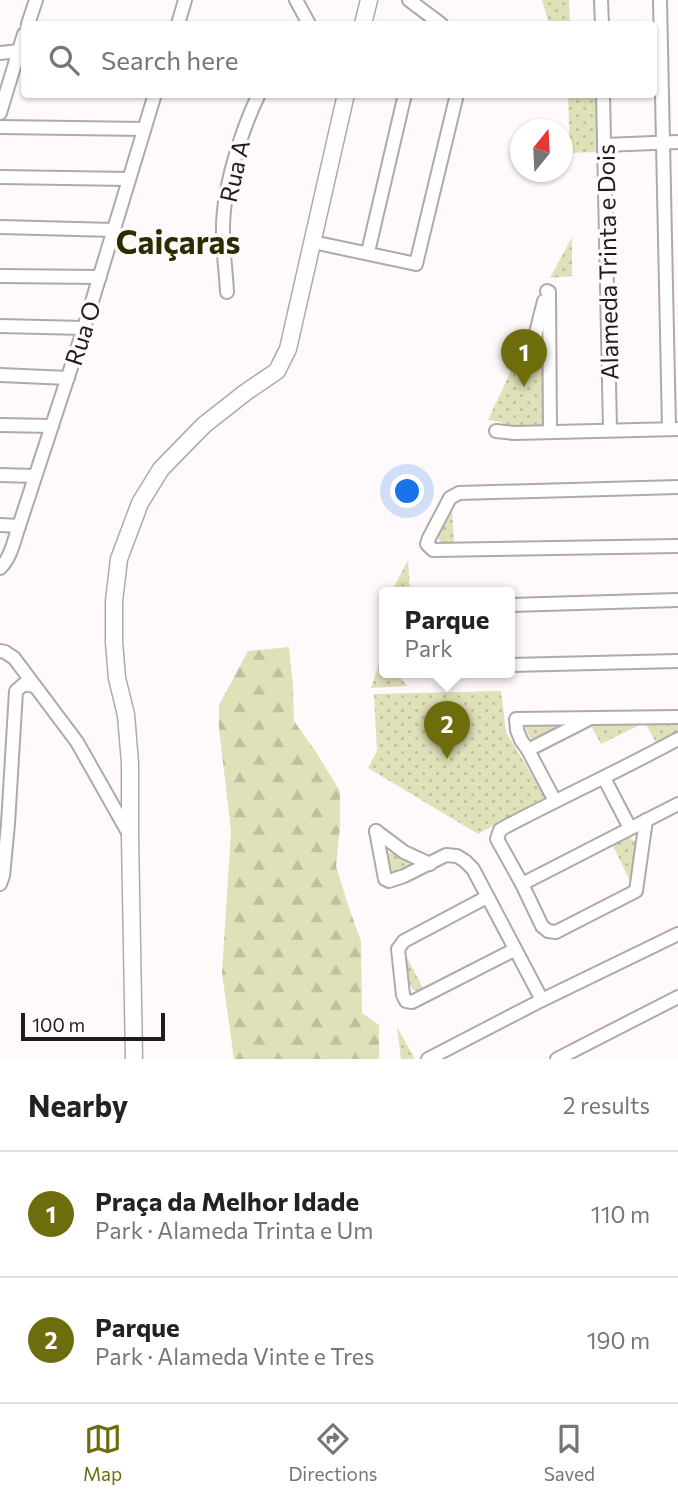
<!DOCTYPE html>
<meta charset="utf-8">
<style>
body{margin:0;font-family:Commissioner,sans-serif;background:#f6f6f6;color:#222}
.compass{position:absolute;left:510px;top:119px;width:63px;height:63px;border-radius:50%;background:#fff;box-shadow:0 2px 5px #0004;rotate:18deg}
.scale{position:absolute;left:21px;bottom:18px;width:144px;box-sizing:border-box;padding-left:7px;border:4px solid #201c1e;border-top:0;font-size:19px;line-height:24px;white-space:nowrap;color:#201c1e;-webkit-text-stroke:5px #fff9fc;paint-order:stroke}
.you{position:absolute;left:408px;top:492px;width:24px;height:24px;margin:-18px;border:5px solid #fff;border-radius:50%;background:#1a73e8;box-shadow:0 0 0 10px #1a73e833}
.badge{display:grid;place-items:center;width:46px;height:46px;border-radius:50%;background:#6e6d0e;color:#fff;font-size:23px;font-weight:700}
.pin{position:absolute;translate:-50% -58px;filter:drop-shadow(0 2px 4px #0008)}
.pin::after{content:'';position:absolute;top:37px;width:24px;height:21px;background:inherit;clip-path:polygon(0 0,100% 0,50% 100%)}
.popup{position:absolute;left:379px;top:587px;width:136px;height:91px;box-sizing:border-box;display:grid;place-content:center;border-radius:7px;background:#fff;filter:drop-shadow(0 2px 5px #0005);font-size:23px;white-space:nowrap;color:#767676}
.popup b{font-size:26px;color:#222}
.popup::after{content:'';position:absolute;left:50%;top:100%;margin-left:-14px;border:14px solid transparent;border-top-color:#fff}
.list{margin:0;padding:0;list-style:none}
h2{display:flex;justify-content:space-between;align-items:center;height:91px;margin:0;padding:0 28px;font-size:30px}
h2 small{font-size:23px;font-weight:400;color:#767676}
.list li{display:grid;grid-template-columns:46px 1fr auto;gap:21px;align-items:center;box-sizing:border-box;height:126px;padding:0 28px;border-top:2px solid #e0e0e0}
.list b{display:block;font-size:26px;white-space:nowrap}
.list p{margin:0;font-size:23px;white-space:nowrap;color:#767676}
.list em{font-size:23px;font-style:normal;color:#767676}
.icon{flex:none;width:38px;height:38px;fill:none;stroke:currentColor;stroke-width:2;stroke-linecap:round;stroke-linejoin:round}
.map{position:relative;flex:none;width:678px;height:1059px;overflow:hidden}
.search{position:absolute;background:#fff;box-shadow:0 2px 5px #0004;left:21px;right:21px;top:21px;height:77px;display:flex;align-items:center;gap:18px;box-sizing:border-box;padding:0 24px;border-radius:7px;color:#767676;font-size:26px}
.sheet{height:343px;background:#fff}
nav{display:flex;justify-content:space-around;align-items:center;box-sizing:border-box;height:98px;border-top:2px solid #e0e0e0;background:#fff;font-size:19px;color:#767676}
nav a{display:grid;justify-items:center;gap:4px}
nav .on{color:#6e6d0e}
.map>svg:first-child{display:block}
.forest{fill:url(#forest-firs)}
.park{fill:url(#park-dots)}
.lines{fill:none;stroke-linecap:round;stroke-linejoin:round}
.street-casing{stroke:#b1a8ac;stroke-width:16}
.secondary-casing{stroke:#b1a8ac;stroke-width:19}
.street{stroke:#fff;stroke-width:12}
.secondary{stroke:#fff;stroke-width:16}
.labels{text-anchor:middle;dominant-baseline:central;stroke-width:7;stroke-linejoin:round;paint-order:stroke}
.street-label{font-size:24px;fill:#201c1e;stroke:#fff9fc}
.district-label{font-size:32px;font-weight:bold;fill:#2c2c01;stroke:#fff9fc}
</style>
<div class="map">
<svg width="678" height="1059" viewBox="0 0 678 1059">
<defs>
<pattern id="forest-firs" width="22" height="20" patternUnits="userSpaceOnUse" patternTransform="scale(1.75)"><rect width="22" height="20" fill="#e0e1b8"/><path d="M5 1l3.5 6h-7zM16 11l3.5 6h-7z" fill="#c0c09e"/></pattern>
<pattern id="park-dots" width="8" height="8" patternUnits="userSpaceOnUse" patternTransform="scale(1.75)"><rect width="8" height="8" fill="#e0e1b8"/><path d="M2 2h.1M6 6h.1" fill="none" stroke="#c0c09e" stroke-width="1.8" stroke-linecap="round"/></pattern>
</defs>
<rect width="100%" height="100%" fill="#fff9fc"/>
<path class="forest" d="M289,647L293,685L294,721L316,752L340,791V827L336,866L348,905L361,941L362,1013L379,1025V1059H234L222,973L231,831L219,728V705L248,651Z"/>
<g class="park">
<path d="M542,0H569L570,24H549Z"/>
<path d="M568,95H598L599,152L570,153Z"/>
<path d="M572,237V276L550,278Z"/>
<path d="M527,337L536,360L544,361L545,421L539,427L512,429L501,422L488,420Z"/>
<path d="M452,509L454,543L444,545L439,540L438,536Z"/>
<path d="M408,560L410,593H391Z"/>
<path d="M384,620V673H398L401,679L408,686L371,688L380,661Z"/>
<path d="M501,691L506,732L545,797L478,834L368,768L377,751L374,694Z"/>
<path d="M678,721V732L656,743L646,724Z"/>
<path d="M572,722L538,740L530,738L525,727V724Z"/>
<path d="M644,723L601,744L591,726L594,724Z"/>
<path d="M629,837L635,841L636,845L631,883L613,846Z"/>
<path d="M387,853C394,853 405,858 410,864L409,867L391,875L389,873Z"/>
<path d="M405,954L423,988L421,991L413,990L408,982Z"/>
<path d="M397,1027L415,1059H401Z"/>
</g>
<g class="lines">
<g class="street-casing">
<g id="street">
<path d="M296,0L309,24"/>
<path d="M409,0L441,24"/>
<path d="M601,0L602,24"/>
<path d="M660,0L669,429"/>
<path d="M28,24L36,0"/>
<path d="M178,24L185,0"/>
<path d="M0,53L19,51"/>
<path d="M603,94L610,430"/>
<path d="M0,113L24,34"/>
<path d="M0,127L144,129"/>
<path d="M605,145L678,142"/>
<path d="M0,177L129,179"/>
<path d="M0,227L114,230"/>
<path d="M313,242L416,264L457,94"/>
<path d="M368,252L405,94"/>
<path d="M0,276L100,277"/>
<path d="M547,291L549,292L550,432"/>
<path d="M227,292C226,272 223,252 223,232C222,191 241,131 259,94"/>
<path d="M544,301L534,341L537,349L549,358"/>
<path d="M0,326L84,328"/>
<path d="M0,375L68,378"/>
<path d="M0,425L52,426"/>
<path d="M496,431L514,433L678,429"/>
<path d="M0,475L35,476"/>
<path d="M678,487L459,493L450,498L429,538L427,544L433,550L678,546"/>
<path d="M0,525L19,526"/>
<path d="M0,568C11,558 14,540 19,526L84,328L155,94"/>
<path d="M510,605L678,600"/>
<path d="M0,651L5,652L14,658L77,742L129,834"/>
<path d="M510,665L678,661"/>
<path d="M528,750L587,720"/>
<path d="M604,778L630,828"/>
<path d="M555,801L528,750L521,740L517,730L516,719L678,717"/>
<path d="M646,820L636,891L556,932L548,931L542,926L522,884L497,839L500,830L505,827C562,797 621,770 678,739"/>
<path d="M376,831L385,879L389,881L404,876L446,855L457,856L465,861L473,869L542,1000"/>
<path d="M376,831L404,852L430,864"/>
<path d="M0,884L3,876L8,824L16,691L24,684L34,686"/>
<path d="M522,884L678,804"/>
<path d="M487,897L404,941L398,949L403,995L406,1001L412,1002L514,950"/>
<path d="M428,1059L542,1000L678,934"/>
<path d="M557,1059L678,997"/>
</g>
</g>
<g class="secondary-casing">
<g id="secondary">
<path d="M363,24L369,0"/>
<path d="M134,1059L130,835V763L126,715L117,678L114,642V601L119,559L140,503L161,469L204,425L246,392L277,371L288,349L346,94"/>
</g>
</g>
<use href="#street" class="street"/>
<use href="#secondary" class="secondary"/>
</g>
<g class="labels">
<g class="street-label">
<text transform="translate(234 171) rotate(-77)">Rua A</text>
<text transform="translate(607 262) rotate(-91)">Alameda Trinta e Dois</text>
<text transform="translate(82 333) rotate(-72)">Rua O</text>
</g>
<g class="district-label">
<text x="178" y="241">Caiçaras</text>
</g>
</g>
</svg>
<svg class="compass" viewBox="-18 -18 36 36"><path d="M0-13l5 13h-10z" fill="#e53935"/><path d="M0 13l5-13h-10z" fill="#767676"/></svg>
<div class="scale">100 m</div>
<div class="you"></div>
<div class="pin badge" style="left:524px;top:387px">1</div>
<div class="pin badge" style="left:447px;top:759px">2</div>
<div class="popup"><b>Parque</b>Park</div>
<div class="search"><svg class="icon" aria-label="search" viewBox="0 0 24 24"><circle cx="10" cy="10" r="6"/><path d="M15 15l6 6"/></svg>Search here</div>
</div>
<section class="sheet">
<h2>Nearby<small>2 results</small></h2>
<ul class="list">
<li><span class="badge">1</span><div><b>Praça da Melhor Idade</b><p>Park · Alameda Trinta e Um</p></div><em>110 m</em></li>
<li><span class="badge">2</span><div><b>Parque</b><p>Park · Alameda Vinte e Tres</p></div><em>190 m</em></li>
</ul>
</section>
<nav>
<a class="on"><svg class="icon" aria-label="map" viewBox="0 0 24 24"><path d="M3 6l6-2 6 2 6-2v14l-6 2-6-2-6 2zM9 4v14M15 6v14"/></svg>Map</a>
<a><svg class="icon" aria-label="directions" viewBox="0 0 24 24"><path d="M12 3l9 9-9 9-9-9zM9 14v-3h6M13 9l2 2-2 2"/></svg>Directions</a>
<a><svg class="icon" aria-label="saved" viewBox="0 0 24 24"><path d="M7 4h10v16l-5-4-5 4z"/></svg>Saved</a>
</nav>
